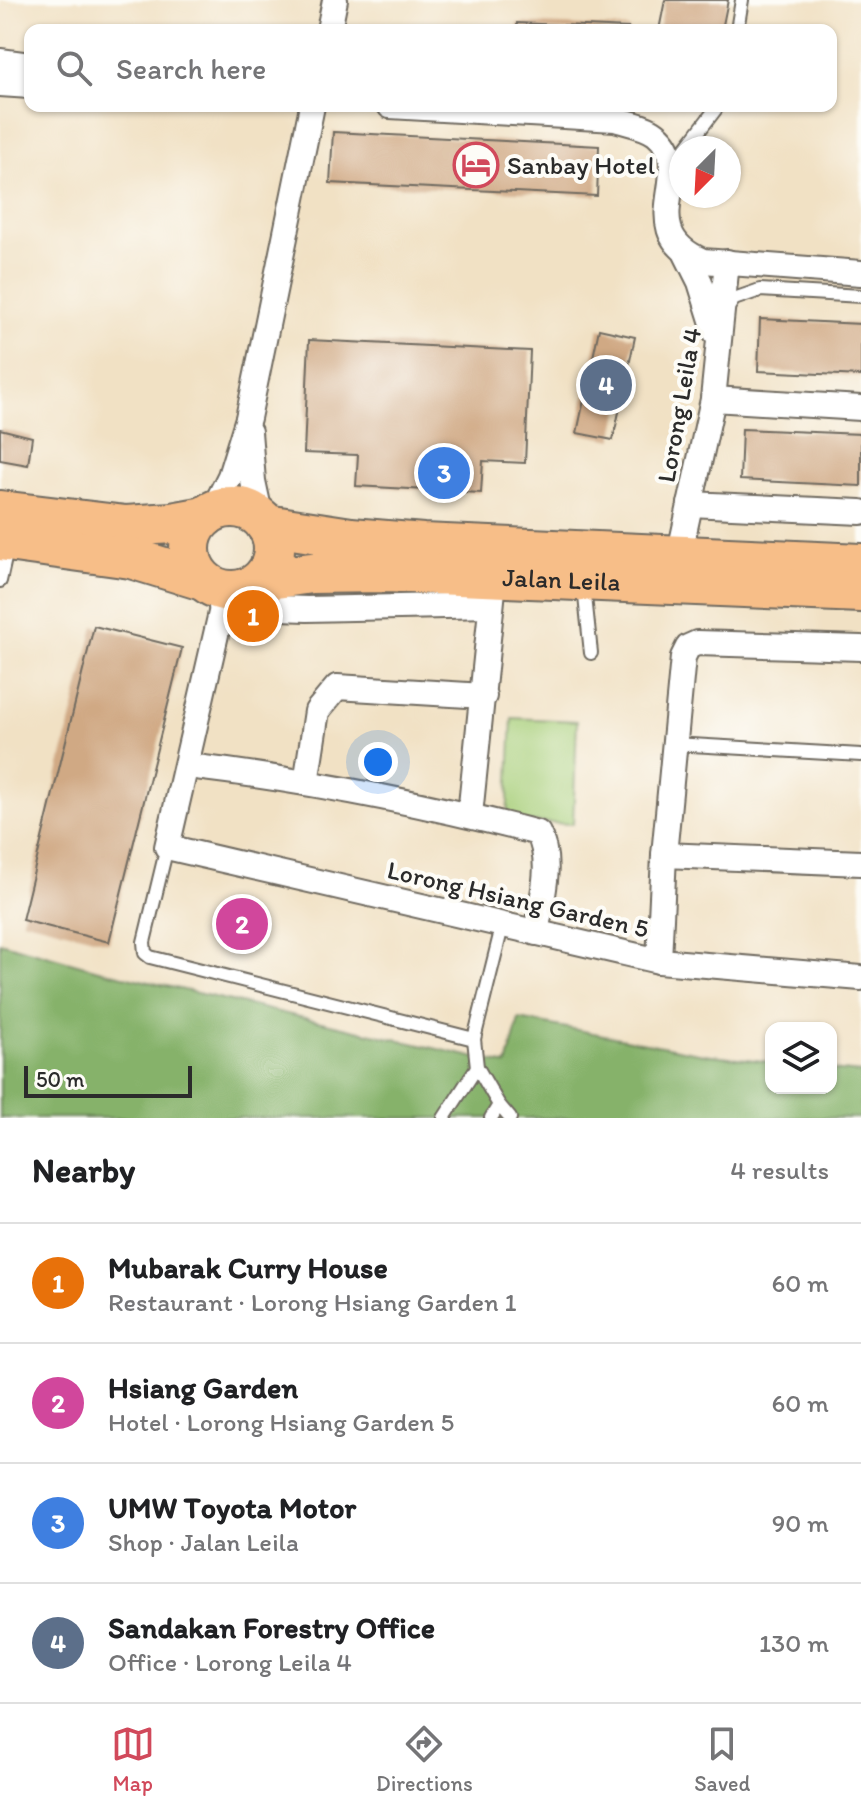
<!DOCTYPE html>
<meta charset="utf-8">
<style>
body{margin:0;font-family:Itim,sans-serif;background:#f6f6f6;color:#202124}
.controls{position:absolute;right:24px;bottom:24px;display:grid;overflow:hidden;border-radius:16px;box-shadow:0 2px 6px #0004}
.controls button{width:72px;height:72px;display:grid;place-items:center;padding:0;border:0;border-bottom:2px solid #e0e0e0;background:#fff;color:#202124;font:40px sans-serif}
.compass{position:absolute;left:669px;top:136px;width:72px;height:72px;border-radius:50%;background:#fff;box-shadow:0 2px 6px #0004;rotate:204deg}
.scale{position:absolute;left:24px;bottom:20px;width:168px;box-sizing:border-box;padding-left:8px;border:4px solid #2b2b2b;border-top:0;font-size:22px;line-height:28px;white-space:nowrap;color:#2b2b2b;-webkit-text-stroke:6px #fdfcf7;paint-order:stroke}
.you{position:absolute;left:378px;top:762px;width:28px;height:28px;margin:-20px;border:6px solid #fff;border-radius:50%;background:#1a73e8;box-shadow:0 0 0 12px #1a73e833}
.badge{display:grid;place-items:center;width:52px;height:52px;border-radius:50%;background:#d1495b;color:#fff;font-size:26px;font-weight:700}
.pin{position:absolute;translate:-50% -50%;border:4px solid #fff;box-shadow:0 2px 8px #0006}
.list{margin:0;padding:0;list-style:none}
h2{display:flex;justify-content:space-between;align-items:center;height:104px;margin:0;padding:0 32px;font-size:34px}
h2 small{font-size:26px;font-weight:400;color:#757577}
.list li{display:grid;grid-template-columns:52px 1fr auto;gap:24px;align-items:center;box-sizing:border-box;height:120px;padding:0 32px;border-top:2px solid #e0e0e0}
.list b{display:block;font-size:30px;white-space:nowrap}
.list p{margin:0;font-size:26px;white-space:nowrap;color:#757577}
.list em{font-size:26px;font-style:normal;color:#757577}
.icon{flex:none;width:44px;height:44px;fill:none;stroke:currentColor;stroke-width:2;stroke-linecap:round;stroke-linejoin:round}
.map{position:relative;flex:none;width:861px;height:1118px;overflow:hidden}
.search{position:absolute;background:#fff;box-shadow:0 2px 6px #0004;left:24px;right:24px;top:24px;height:88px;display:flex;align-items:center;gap:20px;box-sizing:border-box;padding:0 28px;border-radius:16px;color:#757577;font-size:30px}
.sheet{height:584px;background:#fff}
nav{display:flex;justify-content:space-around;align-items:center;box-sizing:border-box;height:112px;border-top:2px solid #e0e0e0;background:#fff;font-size:22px;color:#757577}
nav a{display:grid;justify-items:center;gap:4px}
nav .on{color:#d1495b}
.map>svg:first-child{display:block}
.green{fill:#a8cf7a;stroke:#6a7d52;stroke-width:2}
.forest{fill:#86b26a;stroke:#586e4a;stroke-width:2}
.building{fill:#d0a984}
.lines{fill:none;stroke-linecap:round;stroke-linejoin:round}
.service-casing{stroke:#706b61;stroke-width:16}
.minor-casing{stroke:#706b61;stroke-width:28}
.primary-casing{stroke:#706b61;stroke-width:44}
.service{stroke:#fff;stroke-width:12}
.minor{stroke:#fff;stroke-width:24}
.primary{stroke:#f7be88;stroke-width:40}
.labels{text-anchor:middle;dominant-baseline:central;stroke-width:8;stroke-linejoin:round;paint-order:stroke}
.poi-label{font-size:26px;fill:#2b2b2b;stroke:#fdfcf7;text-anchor:start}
.street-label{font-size:26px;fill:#2b2b2b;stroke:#fdfcf7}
</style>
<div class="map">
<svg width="861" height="1118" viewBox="0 0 861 1118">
<rect width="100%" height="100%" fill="#fdfcf7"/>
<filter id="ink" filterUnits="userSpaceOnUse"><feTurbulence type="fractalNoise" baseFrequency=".0125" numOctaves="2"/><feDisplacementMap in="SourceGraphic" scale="16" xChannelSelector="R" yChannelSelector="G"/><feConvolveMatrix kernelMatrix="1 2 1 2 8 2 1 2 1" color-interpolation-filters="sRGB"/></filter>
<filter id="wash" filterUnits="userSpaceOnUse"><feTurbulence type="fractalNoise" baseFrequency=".006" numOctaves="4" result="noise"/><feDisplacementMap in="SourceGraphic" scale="32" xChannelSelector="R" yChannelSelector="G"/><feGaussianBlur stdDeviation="1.8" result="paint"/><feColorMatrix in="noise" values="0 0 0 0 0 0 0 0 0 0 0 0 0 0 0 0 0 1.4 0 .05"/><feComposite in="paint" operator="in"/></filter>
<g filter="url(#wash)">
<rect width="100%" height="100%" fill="#f1e1c4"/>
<path class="green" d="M512,718L577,721L573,824L507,821Z"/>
<path class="forest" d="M0,942L102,971L507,1065L519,1019L704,1054L771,1062V1088H831V1070L861,1073V1118H0Z"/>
<g id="blocks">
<g class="building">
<path d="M665,0H728L722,30H659Z"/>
<path d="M517,23L629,28V30H517Z"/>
<path d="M333,132L599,146L597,196L330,183Z"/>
<path d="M760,319L861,324V376L758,371Z"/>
<path d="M599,329L635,337L613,440L577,433Z"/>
<path d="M309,340L530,351L525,463L483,461L481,493L356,486L358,455L304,453Z"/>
<path d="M0,429L32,437L28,465L0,460Z"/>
<path d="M742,429L861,434V486L740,480Z"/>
<path d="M94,626L182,648L109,942L22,920Z"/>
</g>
</g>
</g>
<g filter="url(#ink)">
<use href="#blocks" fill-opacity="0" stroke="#706b61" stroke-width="2"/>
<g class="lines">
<g class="service-casing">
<g id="service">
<path d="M737,30L742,0"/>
<path d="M686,148L718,106"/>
<path d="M727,309L734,299L760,290L861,296"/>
<path d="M0,581L8,545"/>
<path d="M584,587L591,653"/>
<path d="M674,744L861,755"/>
<path d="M167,847L144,942L145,953L150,957L474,1039L503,923"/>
<path d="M474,1039L477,1067L499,1105L491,1118"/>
<path d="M499,1105L510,1118"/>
<path d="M444,1118L477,1067"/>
</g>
</g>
<g class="minor-casing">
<g id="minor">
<path d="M329,30L335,0"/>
<path d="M0,61L30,65"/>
<path d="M0,84L30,86"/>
<path d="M390,106L615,119C628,123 646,126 656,134C701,170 629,230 703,261L861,273"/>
<path d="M686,254L700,282L716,333"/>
<path d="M713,399L861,408"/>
<path d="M249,432L253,481L261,518"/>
<path d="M690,504L861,512"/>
<path d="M212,512L230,476L248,418L312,106"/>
<path d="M679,556L713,399L727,262"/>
<path d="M226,591L167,847L659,961L861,978"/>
<path d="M221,606L307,609L491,605"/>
<path d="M188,766C305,780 423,803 538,833C554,863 541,901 536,933"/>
<path d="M306,783L317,711L337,687L484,696"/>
<path d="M470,815L493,590"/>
<path d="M664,855L861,863"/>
<path d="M659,961L664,855L683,657L688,647L697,643L861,648"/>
</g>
</g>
<g class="primary-casing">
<g id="primary">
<circle cx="232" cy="549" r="42"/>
<path d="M0,511L126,526L172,523L205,517"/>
<path d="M266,525L351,538L423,544L861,564"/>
<path d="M0,540L131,558L203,580"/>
<path id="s1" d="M262,580L311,573L386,572L861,592"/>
</g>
</g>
<use href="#service" class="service"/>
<use href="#minor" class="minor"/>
<use href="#primary" class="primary"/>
</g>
</g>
<defs>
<g id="hotel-ring" transform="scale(2.3)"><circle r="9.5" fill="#fdfcf7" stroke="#d1495b" stroke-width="1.5"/><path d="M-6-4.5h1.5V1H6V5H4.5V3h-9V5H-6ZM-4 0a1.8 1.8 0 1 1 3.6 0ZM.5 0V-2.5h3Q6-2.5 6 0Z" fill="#d1495b"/></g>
</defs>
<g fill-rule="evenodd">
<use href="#hotel-ring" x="476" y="165"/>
</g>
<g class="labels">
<g class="poi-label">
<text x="507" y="165">Sanbay Hotel</text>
</g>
<g class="street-label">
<text transform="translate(679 405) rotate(-80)">Lorong Leila 4</text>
<text stroke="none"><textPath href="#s1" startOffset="300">Jalan Leila</textPath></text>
<text transform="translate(518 899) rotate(13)">Lorong Hsiang Garden 5</text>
</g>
</g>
</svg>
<div class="controls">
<button><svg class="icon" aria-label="layers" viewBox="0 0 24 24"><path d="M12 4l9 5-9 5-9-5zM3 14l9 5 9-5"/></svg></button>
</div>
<svg class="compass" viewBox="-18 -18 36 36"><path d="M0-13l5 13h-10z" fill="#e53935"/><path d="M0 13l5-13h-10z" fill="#757577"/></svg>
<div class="scale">50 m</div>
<div class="you"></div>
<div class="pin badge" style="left:253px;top:616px;background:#e8710a">1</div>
<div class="pin badge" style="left:242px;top:924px;background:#d1479c">2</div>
<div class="pin badge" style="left:444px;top:473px;background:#3f7fe0">3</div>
<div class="pin badge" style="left:606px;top:385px;background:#5c6f8a">4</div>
<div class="search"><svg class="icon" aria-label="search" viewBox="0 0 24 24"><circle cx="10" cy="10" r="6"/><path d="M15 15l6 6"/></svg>Search here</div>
</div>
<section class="sheet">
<h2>Nearby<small>4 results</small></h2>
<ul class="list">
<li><span class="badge" style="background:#e8710a">1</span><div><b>Mubarak Curry House</b><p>Restaurant · Lorong Hsiang Garden 1</p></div><em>60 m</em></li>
<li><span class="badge" style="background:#d1479c">2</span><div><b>Hsiang Garden</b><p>Hotel · Lorong Hsiang Garden 5</p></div><em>60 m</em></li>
<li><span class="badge" style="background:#3f7fe0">3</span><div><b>UMW Toyota Motor</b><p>Shop · Jalan Leila</p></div><em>90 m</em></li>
<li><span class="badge" style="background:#5c6f8a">4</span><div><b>Sandakan Forestry Office</b><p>Office · Lorong Leila 4</p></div><em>130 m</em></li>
</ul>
</section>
<nav>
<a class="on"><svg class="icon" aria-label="map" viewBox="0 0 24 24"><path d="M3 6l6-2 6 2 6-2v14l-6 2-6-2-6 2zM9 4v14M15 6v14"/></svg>Map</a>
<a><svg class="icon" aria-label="directions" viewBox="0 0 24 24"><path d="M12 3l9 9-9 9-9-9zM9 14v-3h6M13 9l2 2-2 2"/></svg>Directions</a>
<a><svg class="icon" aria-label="saved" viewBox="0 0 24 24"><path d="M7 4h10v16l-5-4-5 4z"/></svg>Saved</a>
</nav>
